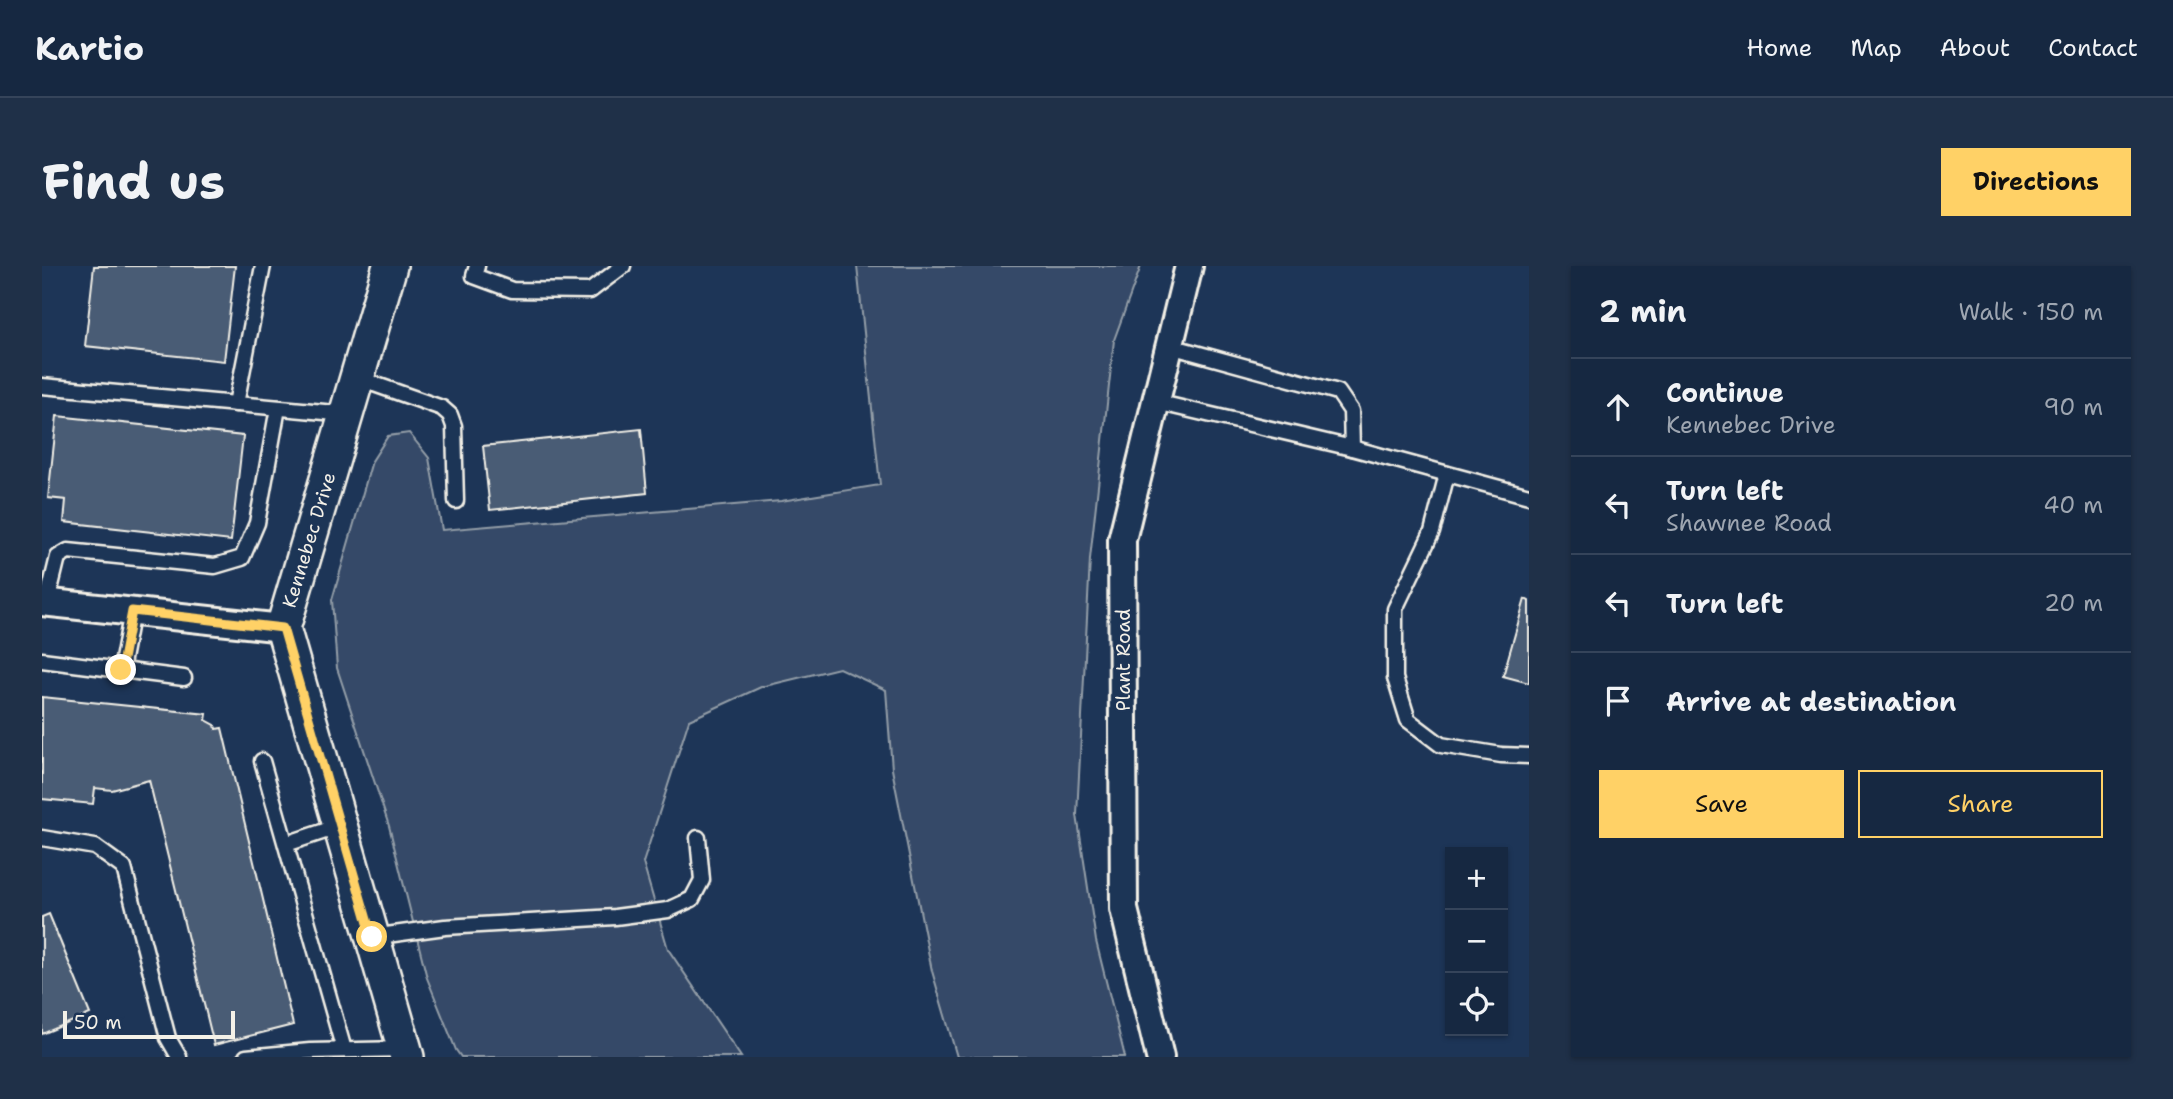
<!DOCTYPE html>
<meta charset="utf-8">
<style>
body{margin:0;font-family:"Shantell Sans",sans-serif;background:#1f3048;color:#f1f3f6}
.controls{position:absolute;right:21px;bottom:21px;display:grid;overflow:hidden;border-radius:0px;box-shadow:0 2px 5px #0004}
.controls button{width:63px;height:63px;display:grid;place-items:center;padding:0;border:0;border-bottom:2px solid #35445a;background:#162841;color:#f1f3f6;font:35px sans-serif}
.scale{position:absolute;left:21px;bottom:18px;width:172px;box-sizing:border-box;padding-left:7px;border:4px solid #f4f1e8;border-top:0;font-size:19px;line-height:24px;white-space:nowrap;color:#f4f1e8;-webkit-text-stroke:5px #1d3557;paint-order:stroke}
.stop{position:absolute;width:21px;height:21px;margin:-16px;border:5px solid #ffd166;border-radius:50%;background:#fff}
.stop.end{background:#ffd166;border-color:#fff;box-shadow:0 2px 7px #0008}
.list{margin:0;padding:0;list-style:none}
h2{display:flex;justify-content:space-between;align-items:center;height:91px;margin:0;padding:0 28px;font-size:30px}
h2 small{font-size:23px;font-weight:400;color:#9ea6b1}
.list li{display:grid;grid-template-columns:46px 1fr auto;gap:21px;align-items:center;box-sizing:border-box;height:98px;padding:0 28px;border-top:2px solid #35445a}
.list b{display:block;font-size:26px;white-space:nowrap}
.list p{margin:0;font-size:23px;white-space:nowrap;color:#9ea6b1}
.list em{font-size:23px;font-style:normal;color:#9ea6b1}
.actions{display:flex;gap:14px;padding:21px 28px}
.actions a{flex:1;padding:16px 0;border:2px solid #ffd166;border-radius:0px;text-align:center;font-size:24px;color:#ffd166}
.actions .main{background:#ffd166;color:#111}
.icon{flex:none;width:38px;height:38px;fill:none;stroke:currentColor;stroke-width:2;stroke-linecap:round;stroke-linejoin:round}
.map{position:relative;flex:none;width:1487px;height:791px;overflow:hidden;border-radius:0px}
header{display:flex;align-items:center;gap:42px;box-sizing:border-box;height:98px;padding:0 35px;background:#162841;border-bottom:2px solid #35445a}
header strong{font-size:33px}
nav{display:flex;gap:38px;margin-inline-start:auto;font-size:24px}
.intro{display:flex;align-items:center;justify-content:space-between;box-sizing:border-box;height:168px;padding:0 42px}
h1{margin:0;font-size:49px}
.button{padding:18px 32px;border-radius:0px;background:#ffd166;color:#111;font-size:24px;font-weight:700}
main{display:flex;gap:42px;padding:0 42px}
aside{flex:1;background:#162841;border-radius:0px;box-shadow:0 2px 5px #0004}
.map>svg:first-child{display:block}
.green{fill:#354a67;stroke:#949ea8;stroke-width:2}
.building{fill:#485b74;stroke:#f4f1e8;stroke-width:2}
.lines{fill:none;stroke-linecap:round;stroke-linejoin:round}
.service-casing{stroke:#f4f1e8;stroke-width:19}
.minor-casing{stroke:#f4f1e8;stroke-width:32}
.tertiary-casing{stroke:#f4f1e8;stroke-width:38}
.service{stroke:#1d3557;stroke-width:14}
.minor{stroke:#1d3557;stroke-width:26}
.tertiary{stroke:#1d3557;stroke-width:33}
.route{stroke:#ffd166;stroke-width:9}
.labels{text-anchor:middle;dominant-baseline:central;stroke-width:5;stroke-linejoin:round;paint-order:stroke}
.street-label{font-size:19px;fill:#f4f1e8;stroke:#1d3557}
</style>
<header>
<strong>Kartio</strong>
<nav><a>Home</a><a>Map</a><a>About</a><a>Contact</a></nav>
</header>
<div class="intro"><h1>Find us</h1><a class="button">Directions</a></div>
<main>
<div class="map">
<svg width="1487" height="791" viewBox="0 0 1487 791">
<rect width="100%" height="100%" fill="#1d3557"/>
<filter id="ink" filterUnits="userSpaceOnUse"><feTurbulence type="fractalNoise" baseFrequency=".0143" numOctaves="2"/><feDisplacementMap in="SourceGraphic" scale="14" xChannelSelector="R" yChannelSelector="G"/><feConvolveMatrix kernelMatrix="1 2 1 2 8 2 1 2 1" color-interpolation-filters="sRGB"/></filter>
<g filter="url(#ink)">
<path class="green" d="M815,0H1099L1072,74L1048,293L1035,549L1054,675L1083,791H915L890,705L850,503L844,424L797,402L719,421L647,454L601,597L626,683L699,791H419L414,784L385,712L347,560L295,402L290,334L330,195L346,170L367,167L387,192L400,264L739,235L838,219Z"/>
<g class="building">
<path d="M52,0H193L182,95L43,80Z"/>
<path d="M15,150L201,170L189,275L22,256L24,234L6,232Z"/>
<path d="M599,163L605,227L448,244L441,180Z"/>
<path d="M1483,333L1487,335V417L1461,410Z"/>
<path d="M0,431L165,448L164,454L173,459L174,463L180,462L251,759L172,779L107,514L70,524L53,522L51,538L0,533Z"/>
<path d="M7,648L48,748L0,768V651Z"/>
</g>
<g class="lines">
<g class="service-casing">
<g id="service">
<path d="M435,0L432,10L470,24L548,25L581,0"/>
<path d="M1128,80L1296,126L1309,145L1310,182"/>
<path d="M315,112L400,142L408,149L412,160L414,235"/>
<path d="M0,120L304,148"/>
<path d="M1114,136L1310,182L1487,230"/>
<path d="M194,138L221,0"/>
<path d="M1405,208L1390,266L1353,343V412L1366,454L1399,479L1459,489L1487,490"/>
<path d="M5,336L16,291L26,285L173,300L200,292L215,257L236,142"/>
<path d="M0,394L142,412"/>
<path d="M79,404L90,345"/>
<path d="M220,495L302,784"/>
<path d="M0,572L53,581L82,602L126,772L137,791"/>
<path d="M244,578L298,560"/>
<path d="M330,671L403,661L573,651L626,644L650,633L660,614L656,572"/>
<path d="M204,791L268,785L363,783"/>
</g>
</g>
<g class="minor-casing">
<g id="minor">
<path d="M0,336L241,362"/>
<path d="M1118,791L1082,643L1080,274L1147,0"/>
</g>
</g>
<g class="tertiary-casing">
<path id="tertiary" d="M348,0L241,362L365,791"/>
</g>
<use href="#service" class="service"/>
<use href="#minor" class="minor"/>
<use href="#tertiary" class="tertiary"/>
</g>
</g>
<g class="lines" filter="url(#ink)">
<path class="route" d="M79,404L90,345L241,362L330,671"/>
</g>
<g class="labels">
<g class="street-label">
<text transform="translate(267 274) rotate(-73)">Kennebec Drive</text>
<text transform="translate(1081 394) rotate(-90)">Plant Road</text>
</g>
</g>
</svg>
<div class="controls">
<button>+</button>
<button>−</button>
<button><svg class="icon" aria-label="locate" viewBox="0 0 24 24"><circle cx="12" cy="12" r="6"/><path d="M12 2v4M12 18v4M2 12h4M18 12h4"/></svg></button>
</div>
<div class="scale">50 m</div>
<div class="stop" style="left:330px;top:671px"></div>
<div class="stop end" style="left:79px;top:404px"></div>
</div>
<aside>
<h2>2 min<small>Walk · 150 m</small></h2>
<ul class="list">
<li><svg class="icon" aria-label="ahead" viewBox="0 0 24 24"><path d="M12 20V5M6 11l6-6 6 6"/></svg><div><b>Continue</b><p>Kennebec Drive</p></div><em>90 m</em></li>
<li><svg class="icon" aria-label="left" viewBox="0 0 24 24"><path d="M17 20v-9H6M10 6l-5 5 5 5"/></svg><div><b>Turn left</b><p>Shawnee Road</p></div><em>40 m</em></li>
<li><svg class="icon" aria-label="left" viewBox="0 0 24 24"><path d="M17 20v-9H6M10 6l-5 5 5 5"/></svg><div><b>Turn left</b></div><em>20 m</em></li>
<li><svg class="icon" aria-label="arrive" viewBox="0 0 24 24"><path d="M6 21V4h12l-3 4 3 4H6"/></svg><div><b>Arrive at destination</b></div></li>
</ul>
<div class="actions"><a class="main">Save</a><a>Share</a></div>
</aside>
</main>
